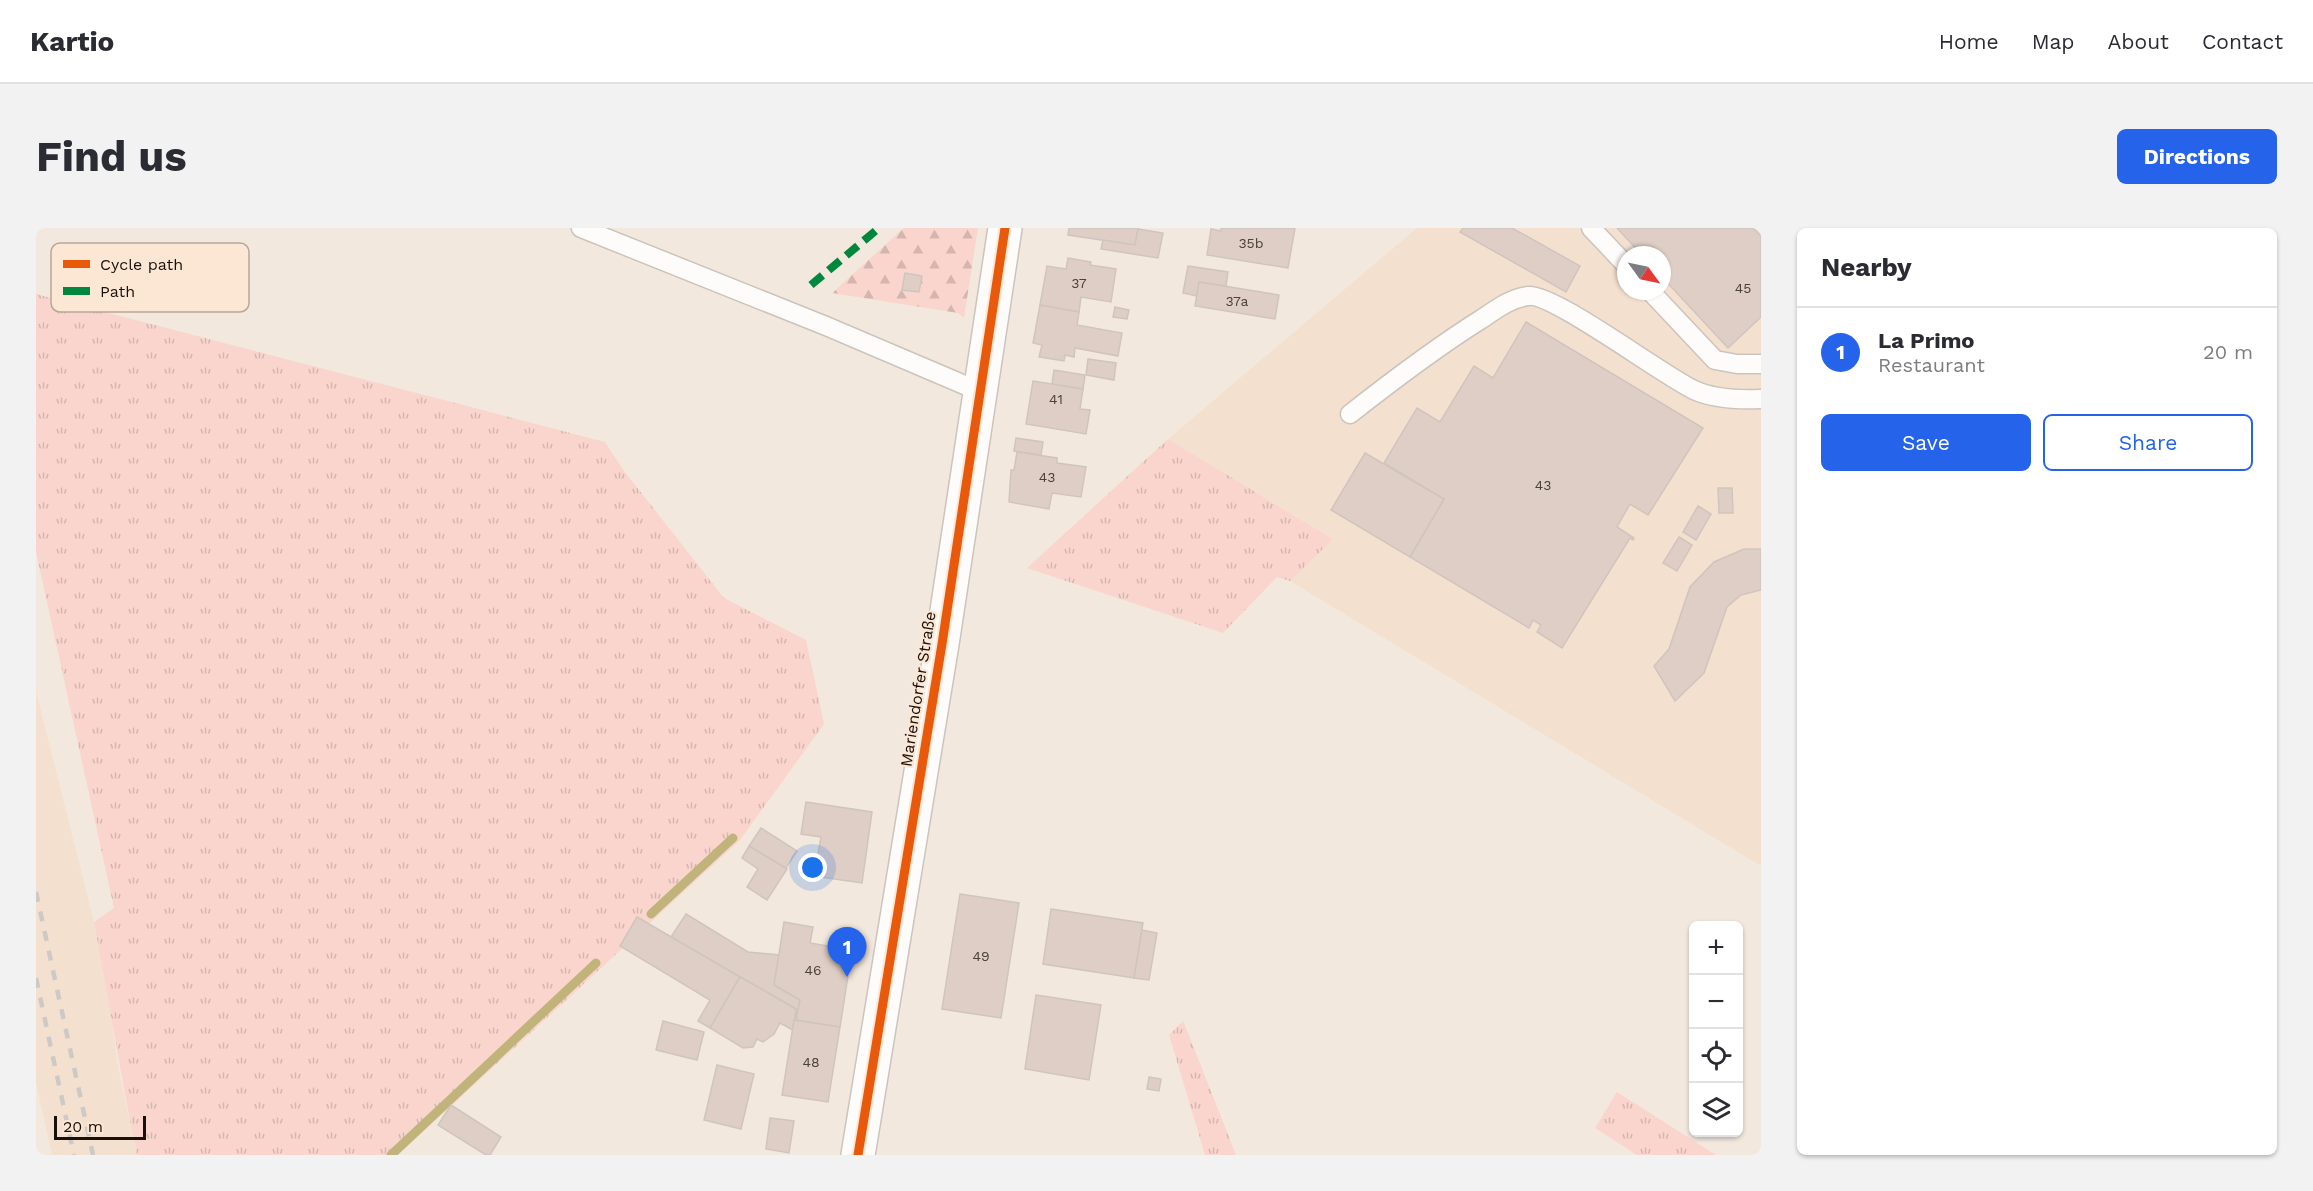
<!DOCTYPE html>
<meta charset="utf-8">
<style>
body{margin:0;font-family:"Work Sans",sans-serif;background:#f2f2f3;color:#2b2b33}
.controls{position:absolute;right:18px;bottom:18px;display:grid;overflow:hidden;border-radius:9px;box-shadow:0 2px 4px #0004}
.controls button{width:54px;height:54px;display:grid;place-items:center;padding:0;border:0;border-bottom:2px solid #e1e1e2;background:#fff;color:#2b2b33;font:30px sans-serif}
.compass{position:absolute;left:1581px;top:18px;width:54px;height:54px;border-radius:50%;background:#fff;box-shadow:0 2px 4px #0004;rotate:123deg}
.scale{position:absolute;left:18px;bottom:15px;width:92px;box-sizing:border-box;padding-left:6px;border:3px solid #18110b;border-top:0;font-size:16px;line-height:21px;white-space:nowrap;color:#18110b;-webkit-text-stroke:4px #fce7d5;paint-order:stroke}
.you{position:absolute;left:777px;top:640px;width:21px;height:21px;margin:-15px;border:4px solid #fff;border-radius:50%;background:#1a73e8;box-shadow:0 0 0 9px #1a73e833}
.badge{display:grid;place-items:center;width:39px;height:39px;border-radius:50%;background:#2563eb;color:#fff;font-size:20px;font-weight:700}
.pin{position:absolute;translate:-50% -50px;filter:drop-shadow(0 2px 3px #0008)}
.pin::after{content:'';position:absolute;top:32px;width:21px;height:18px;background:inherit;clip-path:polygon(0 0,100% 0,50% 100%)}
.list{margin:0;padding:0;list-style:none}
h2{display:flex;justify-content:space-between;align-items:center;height:78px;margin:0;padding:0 24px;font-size:26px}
h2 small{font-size:20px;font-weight:400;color:#7c7c81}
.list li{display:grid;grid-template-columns:39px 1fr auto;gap:18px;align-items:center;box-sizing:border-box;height:90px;padding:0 24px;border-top:2px solid #e1e1e2}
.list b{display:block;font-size:22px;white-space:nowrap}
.list p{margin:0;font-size:20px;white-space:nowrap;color:#7c7c81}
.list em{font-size:20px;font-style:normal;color:#7c7c81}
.actions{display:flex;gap:12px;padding:18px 24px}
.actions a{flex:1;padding:14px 0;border:2px solid #2563eb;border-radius:9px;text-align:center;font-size:21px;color:#2563eb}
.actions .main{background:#2563eb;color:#fff}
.icon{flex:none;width:33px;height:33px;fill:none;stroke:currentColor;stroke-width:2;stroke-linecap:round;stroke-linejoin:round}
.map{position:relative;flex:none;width:1725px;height:927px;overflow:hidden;border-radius:9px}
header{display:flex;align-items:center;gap:36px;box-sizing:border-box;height:84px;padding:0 30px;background:#fff;border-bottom:2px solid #e1e1e2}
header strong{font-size:28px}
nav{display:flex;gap:33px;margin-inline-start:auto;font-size:21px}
.intro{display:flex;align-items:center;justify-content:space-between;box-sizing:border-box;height:144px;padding:0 36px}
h1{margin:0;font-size:42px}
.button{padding:15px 27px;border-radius:9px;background:#2563eb;color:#fff;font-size:21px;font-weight:700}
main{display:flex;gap:36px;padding:0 36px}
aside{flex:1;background:#fff;border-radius:9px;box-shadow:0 2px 4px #0004}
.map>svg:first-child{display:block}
.built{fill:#f4e0cf;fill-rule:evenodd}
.grass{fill:url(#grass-tufts)}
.forest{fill:url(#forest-firs)}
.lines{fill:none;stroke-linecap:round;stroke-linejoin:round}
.stream{stroke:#c1b47b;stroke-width:9}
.building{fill:#dfcec5;stroke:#cfc5be;stroke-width:1.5}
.service-casing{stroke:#ccc4bc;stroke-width:21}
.minor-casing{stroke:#ccc4bc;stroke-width:36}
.service{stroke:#fdfcfa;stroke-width:18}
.minor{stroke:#fdfcfa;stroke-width:33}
.rail{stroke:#cdc9c6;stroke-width:4.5;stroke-dasharray:10 10;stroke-linecap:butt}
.quiet{stroke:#00873e;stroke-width:8;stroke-dasharray:15 8;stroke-linecap:butt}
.cycleway-casing{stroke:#fce7d5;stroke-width:13}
.cycleway{stroke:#e8590c;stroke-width:9}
.labels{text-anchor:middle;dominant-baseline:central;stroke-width:4.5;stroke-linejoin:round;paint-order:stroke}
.number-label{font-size:14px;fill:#4c423c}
.street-label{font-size:16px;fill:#18110b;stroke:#fce7d5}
.key{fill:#fce7d5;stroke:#b8a798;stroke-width:1.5}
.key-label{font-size:16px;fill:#18110b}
</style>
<header>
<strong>Kartio</strong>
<nav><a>Home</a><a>Map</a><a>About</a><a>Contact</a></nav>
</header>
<div class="intro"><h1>Find us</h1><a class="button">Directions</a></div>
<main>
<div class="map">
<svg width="1725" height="927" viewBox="0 0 1725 927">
<defs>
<pattern id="grass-tufts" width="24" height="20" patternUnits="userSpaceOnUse" patternTransform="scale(1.5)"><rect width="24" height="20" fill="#f9d5cd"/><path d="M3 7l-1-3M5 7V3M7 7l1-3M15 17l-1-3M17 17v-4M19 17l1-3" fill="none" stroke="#d5b6af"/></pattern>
<pattern id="forest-firs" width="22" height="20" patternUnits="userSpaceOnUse" patternTransform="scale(1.5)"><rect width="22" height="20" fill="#f9d5cd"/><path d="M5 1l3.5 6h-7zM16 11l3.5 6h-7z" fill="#d5b6af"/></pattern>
</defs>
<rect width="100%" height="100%" fill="#f3e8de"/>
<g class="built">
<path d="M1381,0H1725V638L1254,353L1296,310L1132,211ZM1590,27H1626V63H1590Z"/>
<path d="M0,464L58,694L74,775L81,834L101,927H16L0,854Z"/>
</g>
<g class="grass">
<path d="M0,66L569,214L588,243L688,370L770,412L788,496L704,612L362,927H101C85,850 73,772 58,694L78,680L0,324Z"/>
<path d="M1132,211L1297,311L1254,353L1241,349L1187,405L991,340Z"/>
<path d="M1147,793L1154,810L1200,927H1169L1133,807Z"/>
<path d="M1581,864L1680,927H1601L1559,900Z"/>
</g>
<path class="forest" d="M868,0H942L928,90L922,85L796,65Z"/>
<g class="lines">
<g class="stream">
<path d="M615,686L697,610"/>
<path d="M355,927L560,735"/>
</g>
</g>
<g class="building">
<path d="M1033,0H1102L1099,17L1032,7Z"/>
<path d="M1185,0H1259L1252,40L1171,27L1175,1L1185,3Z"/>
<path d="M1427,0H1476L1544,38L1530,64L1424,4Z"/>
<path d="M1581,0H1717L1725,8V89L1692,120L1626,49V27H1606Z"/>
<path d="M1102,1L1127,5L1122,30L1065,21L1067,12L1099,17Z"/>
<path d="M1032,30L1055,34L1054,37L1080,41L1075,74L1045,69L1043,84L1004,77L1011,38L1030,41Z"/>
<path d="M1152,38L1192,44L1190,58L1163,54L1161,68L1147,65Z"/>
<path d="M869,45L886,48L883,64L866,62Z"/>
<path d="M1163,54L1243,67L1239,91L1159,78Z"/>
<path d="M1004,77L1043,84L1041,97L1086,105L1082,128L1039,120L1038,129L1029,127L1028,133L1003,129L1006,117L997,115Z"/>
<path d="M1079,79L1093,82L1091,91L1077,89Z"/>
<path d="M1490,94L1667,200L1612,287L1594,276L1581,299L1598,310L1597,312L1594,310L1526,420L1501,404L1505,397L1497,392L1493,400L1374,329L1408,271L1348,235L1381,180L1404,194L1438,138L1457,150Z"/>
<path d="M1052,131L1080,135L1078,152L1050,147Z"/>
<path d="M1018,142L1049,147L1047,161L1016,156Z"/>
<path d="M997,153L1047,161L1044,181L1054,182L1050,206L990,196Z"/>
<path d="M980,210L1007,214L1005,227L978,223Z"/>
<path d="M981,224L1021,230V235L1050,239L1045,269L1016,265L1013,281L973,274L975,242H978Z"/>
<path d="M1329,225L1408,271L1374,329L1295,282Z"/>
<path d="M1682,260H1696L1697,285H1683Z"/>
<path d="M1662,278L1675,286L1660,312L1647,304Z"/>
<path d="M1643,309L1656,317L1641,343L1627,335Z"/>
<path d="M1708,321H1725V362L1705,367L1691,379L1668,445L1639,473L1618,438L1633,421L1654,359L1678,334Z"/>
<path d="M770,574L836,584L826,655L778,648L785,609L765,606Z"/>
<path d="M725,600L761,623L750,640L713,618Z"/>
<path d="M713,618L751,641L731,672L711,659L722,641L706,630Z"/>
<path d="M924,666L983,675L965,790L906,781Z"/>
<path d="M1015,681L1107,695L1098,750L1007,736Z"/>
<path d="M650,686L712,724L743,727L738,757L764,772L760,792H758L760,781L635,709Z"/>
<path d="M601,689L704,749L674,800L662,793L674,772L584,718Z"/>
<path d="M748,694L777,699L774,715L816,722L804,799L760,792L764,772L738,757Z"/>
<path d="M1106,702L1121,705L1113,752L1098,750Z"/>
<path d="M704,749L760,781L757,802L744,795L738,806L727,814L721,811L717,819L707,820L674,800Z"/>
<path d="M1000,767L1065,777L1053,852L989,841Z"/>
<path d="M758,792L804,799L792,874L746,867Z"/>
<path d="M627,793L668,804L661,832L620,822Z"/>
<path d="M681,837L718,846L705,901L668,892Z"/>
<path d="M1113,849L1125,851L1123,863L1111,861Z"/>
<path d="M415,877L465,909L454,927H450L402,897Z"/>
<path d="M734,890L758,893L753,925L730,921Z"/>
</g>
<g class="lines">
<g class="service-casing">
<g id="service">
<path d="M545,0L790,98L945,164"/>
<path d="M1555,0L1590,37"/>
<path d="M1614,63L1679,132L1701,136H1725"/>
<path d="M1314,186C1356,153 1398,121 1444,92C1458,83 1474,70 1492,68C1516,64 1626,147 1658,162C1678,171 1703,172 1725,171"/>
</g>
</g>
<g class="minor-casing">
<path id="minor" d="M822,927L906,416L969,0"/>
</g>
<use href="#service" class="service"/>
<use href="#minor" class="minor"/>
<g class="rail">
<path d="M0,664L57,927"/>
<path d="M0,750L38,927"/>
</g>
<path class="quiet" d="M775,57L843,0"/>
<g class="cycleway-casing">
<path id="cycleway" d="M822,927L906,416L969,0"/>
</g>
<use href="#cycleway" class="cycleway"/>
</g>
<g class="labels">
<g class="number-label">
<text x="1215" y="15">35b</text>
<text x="1043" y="55">37</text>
<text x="1707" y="60">45</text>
<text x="1201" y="73">37a</text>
<text x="1020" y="171">41</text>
<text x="1011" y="249">43</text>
<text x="1507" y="257">43</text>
<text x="945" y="728">49</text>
<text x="777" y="742">46</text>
<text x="775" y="834">48</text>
</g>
<g class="street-label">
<text transform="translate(882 461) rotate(-81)">Mariendorfer Straße</text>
</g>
</g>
<rect x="15" y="15" width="198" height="69" rx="9" class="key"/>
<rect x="27" y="32" width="27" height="8" fill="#e8590c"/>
<rect x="27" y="59" width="27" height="8" fill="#00873e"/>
<g class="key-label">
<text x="64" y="42">Cycle path</text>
<text x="64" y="69">Path</text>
</g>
</svg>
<div class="controls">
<button>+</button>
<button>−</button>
<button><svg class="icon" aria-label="locate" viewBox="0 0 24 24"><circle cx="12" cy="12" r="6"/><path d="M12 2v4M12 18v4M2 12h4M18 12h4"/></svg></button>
<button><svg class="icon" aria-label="layers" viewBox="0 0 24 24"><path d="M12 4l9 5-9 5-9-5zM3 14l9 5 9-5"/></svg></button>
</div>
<svg class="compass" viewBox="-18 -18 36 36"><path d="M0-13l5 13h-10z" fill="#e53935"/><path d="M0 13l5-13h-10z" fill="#7c7c81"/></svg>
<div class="scale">20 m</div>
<div class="you"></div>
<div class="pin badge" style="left:811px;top:749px">1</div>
</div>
<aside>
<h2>Nearby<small></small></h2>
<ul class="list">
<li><span class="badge">1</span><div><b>La Primo</b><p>Restaurant</p></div><em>20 m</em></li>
</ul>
<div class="actions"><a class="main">Save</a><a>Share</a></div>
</aside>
</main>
